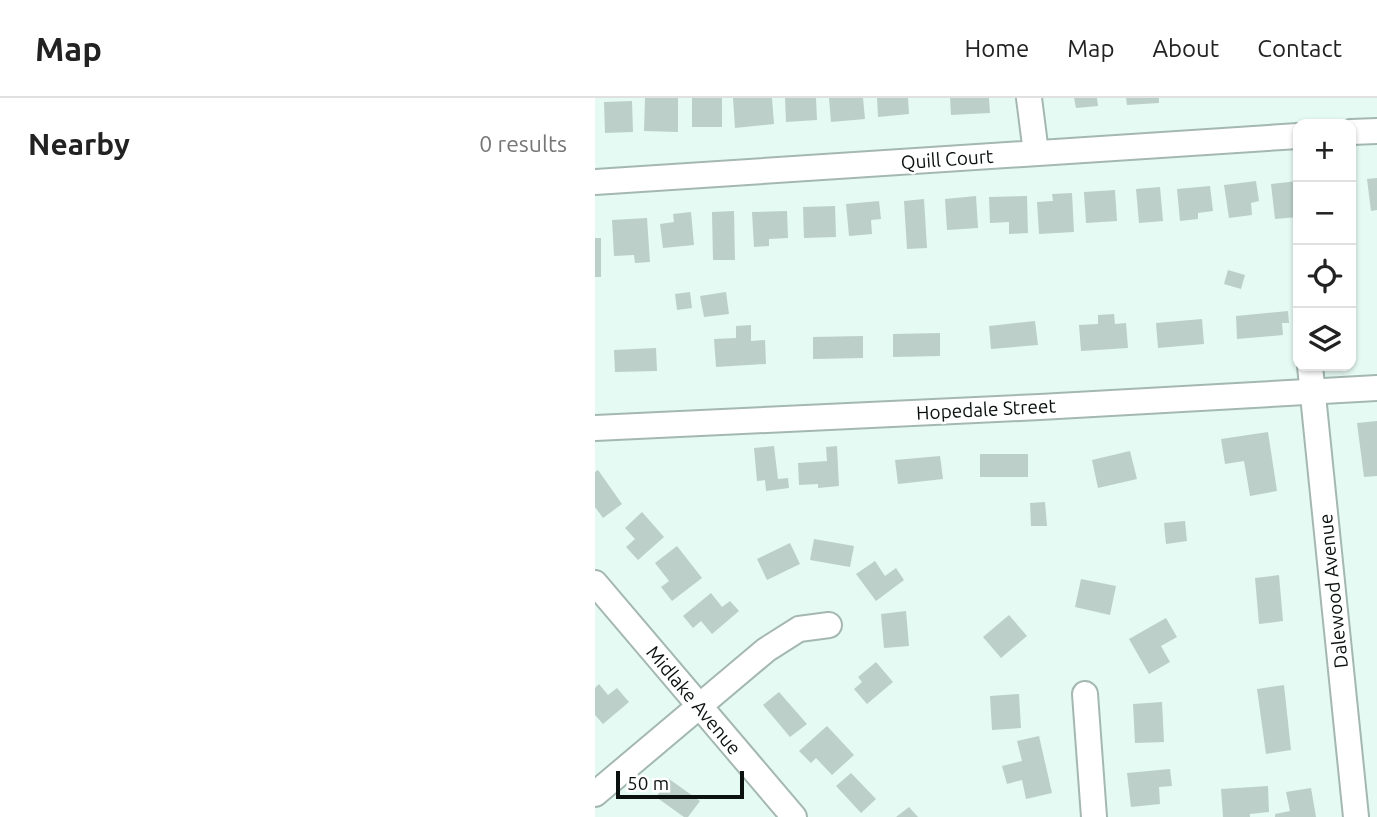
<!DOCTYPE html>
<meta charset="utf-8">
<style>
body{margin:0;font-family:Ubuntu,sans-serif;background:#f6f6f6;color:#222}
.controls{position:absolute;right:21px;top:21px;display:grid;overflow:hidden;border-radius:14px;box-shadow:0 2px 5px #0004}
.controls button{width:63px;height:63px;display:grid;place-items:center;padding:0;border:0;border-bottom:2px solid #e0e0e0;background:#fff;color:#222;font:35px sans-serif}
.scale{position:absolute;left:21px;bottom:18px;width:128px;box-sizing:border-box;padding-left:7px;border:4px solid #0a110f;border-top:0;font-size:19px;line-height:24px;white-space:nowrap;color:#0a110f;-webkit-text-stroke:5px #fff;paint-order:stroke}
.list{margin:0;padding:0;list-style:none}
h2{display:flex;justify-content:space-between;align-items:center;height:91px;margin:0;padding:0 28px;font-size:30px}
h2 small{font-size:23px;font-weight:400;color:#767676}
.icon{flex:none;width:38px;height:38px;fill:none;stroke:currentColor;stroke-width:2;stroke-linecap:round;stroke-linejoin:round}
.map{position:relative;flex:none;width:782px;height:719px;overflow:hidden}
header{display:flex;align-items:center;gap:42px;box-sizing:border-box;height:98px;padding:0 35px;background:#fff;border-bottom:2px solid #e0e0e0}
header strong{font-size:33px}
nav{display:flex;gap:38px;margin-inline-start:auto;font-size:24px}
main{display:flex}
aside{flex:1;background:#fff}
.map>svg:first-child{display:block}
.building{fill:#bcd0c9}
.lines{fill:none;stroke-linecap:round;stroke-linejoin:round}
.minor-casing{stroke:#a4b8b0;stroke-width:28}
.minor{stroke:#fff;stroke-width:24}
.labels{text-anchor:middle;dominant-baseline:central;stroke-width:5;stroke-linejoin:round;paint-order:stroke}
.street-label{font-size:19px;fill:#0a110f;stroke:#fff}
</style>
<header>
<strong>Map</strong>
<nav><a>Home</a><a>Map</a><a>About</a><a>Contact</a></nav>
</header>
<main>
<aside>
<h2>Nearby<small>0 results</small></h2>
<ul class="list">
</ul>
</aside>
<div class="map">
<svg width="782" height="719" viewBox="0 0 782 719">
<rect width="100%" height="100%" fill="#e5faf2"/>
<g class="building">
<path d="M50,0H83V34L49,33Z"/>
<rect x="97" y="0" width="30" height="29"/>
<path d="M138,0H177L179,26L140,30Z"/>
<path d="M190,0H221L222,22L191,24Z"/>
<path d="M234,0H268L270,21L236,24Z"/>
<path d="M282,0H313L314,16L283,19Z"/>
<path d="M355,0H394L395,15L356,17Z"/>
<path d="M479,0H502L503,8L481,10Z"/>
<path d="M531,0H564V5L532,7Z"/>
<path d="M37,3L38,34L10,35L9,4Z"/>
<path d="M782,80V112L776,113L772,81Z"/>
<path d="M661,83L664,103L656,105L657,117L634,120L629,87Z"/>
<path d="M703,83V119L680,121L676,86Z"/>
<path d="M615,88L618,113L603,115V121L585,123L582,91Z"/>
<path d="M565,89L568,123L544,125L541,91Z"/>
<path d="M520,92L522,123L491,125L489,94Z"/>
<path d="M477,95L479,134L444,136L442,104L458,103L457,96Z"/>
<path d="M381,98L383,130L352,132L350,101Z"/>
<path d="M432,98L433,135L414,136V124L395,125L394,99Z"/>
<path d="M329,101L332,150L312,151L309,103Z"/>
<path d="M284,103L286,121L276,122L277,136L254,138L251,106Z"/>
<path d="M240,108L241,139L209,140L208,109Z"/>
<path d="M139,113L140,162H118L117,114Z"/>
<path d="M192,113L193,140L174,141V148L159,149L157,114Z"/>
<path d="M96,114L99,147L68,150L65,126L79,124L78,116Z"/>
<path d="M52,120L55,164L40,165L39,157L19,158L17,122Z"/>
<rect x="0" y="140" width="6" height="39"/>
<path d="M633,172L650,177L646,191L629,186Z"/>
<path d="M95,194L97,210L82,212L80,196Z"/>
<path d="M131,194L134,216L109,219L105,198Z"/>
<path d="M693,213L694,225H687L688,237L642,241L641,218Z"/>
<path d="M519,216L520,226L531,225L533,250L486,253L484,227L503,226V217Z"/>
<path d="M607,221L609,246L563,250L561,225Z"/>
<path d="M440,223L443,247L396,251L394,228Z"/>
<path d="M156,227V243L170,242L171,266L121,269L119,241L141,240V228Z"/>
<path d="M345,235V258L298,259V236Z"/>
<path d="M268,238V260L218,261V239Z"/>
<path d="M61,250L62,273L20,274L19,252Z"/>
<path d="M782,323V378L769,379L762,325Z"/>
<path d="M673,334L682,393L655,398L649,363L630,366L626,341Z"/>
<path d="M179,348L183,381L193,380L194,390L171,393L170,382L162,383L159,350Z"/>
<path d="M242,348L244,388L223,390V386L204,387L203,365L232,363L231,349Z"/>
<path d="M535,353L542,381L503,390L497,362Z"/>
<rect x="385" y="356" width="48" height="23"/>
<path d="M345,358L348,381L303,386L300,362Z"/>
<path d="M3,372L27,406L8,420L0,409V374Z"/>
<path d="M450,404L452,428H436L435,405Z"/>
<path d="M47,414L69,439L43,462L31,449L40,441L30,430Z"/>
<path d="M590,423L592,443L571,446L569,425Z"/>
<path d="M219,441L259,448L255,469L215,462Z"/>
<path d="M195,445L205,466L172,482L162,461Z"/>
<path d="M82,448L107,480L77,503L66,489L74,483L60,465Z"/>
<path d="M280,463L290,478L301,470L309,482L281,503L261,476Z"/>
<path d="M684,477L688,523L664,526L660,480Z"/>
<path d="M486,481L521,488L515,517L480,509Z"/>
<path d="M116,495L127,509L135,503L144,513L117,536L106,523L98,530L88,518Z"/>
<path d="M311,513L314,548L289,550L286,516Z"/>
<path d="M414,517L432,538L406,560L388,539Z"/>
<path d="M571,520L582,539L566,548L575,564L554,576L534,541Z"/>
<path d="M281,564L298,584L272,606L259,591L267,584L263,579Z"/>
<path d="M4,586L13,597L22,590L34,604L8,626L0,617V590Z"/>
<path d="M689,587L696,652L671,656L662,591Z"/>
<path d="M184,594L212,626L195,639L168,607Z"/>
<path d="M424,596L426,630L397,632L395,598Z"/>
<path d="M567,604L569,644L540,645L538,606Z"/>
<path d="M232,628L259,657L237,677L221,660L216,665L204,653Z"/>
<path d="M444,638L457,695L431,701L427,682L412,686L407,668L427,663L422,643Z"/>
<path d="M575,671L577,688L564,689L565,706L536,709L532,675Z"/>
<path d="M256,675L281,701L266,715L241,688Z"/>
<path d="M74,681L105,703L93,719H89L61,699Z"/>
<path d="M673,688L674,714L655,716V719H628L626,691Z"/>
<path d="M716,690L721,719H680V716L695,713L691,694Z"/>
<path d="M314,709L323,719H301Z"/>
</g>
<g class="lines">
<g class="minor-casing">
<g id="minor">
<path d="M434,0L441,55"/>
<path d="M756,34L782,33"/>
<path d="M0,84L703,38"/>
<path d="M715,268L761,719"/>
<path d="M0,330L445,309L782,290"/>
<path d="M0,485L199,719"/>
<path d="M490,596L499,719"/>
<path d="M0,696L171,552L204,531L234,527"/>
</g>
</g>
<use href="#minor" class="minor"/>
</g>
<g class="labels">
<g class="street-label">
<text transform="translate(352 61) rotate(-4)">Quill Court</text>
<text transform="translate(391 311) rotate(-3)">Hopedale Street</text>
<text transform="translate(738 493) rotate(-96)">Dalewood Avenue</text>
<text transform="translate(99 602) rotate(50)">Midlake Avenue</text>
</g>
</g>
</svg>
<div class="controls">
<button>+</button>
<button>−</button>
<button><svg class="icon" aria-label="locate" viewBox="0 0 24 24"><circle cx="12" cy="12" r="6"/><path d="M12 2v4M12 18v4M2 12h4M18 12h4"/></svg></button>
<button><svg class="icon" aria-label="layers" viewBox="0 0 24 24"><path d="M12 4l9 5-9 5-9-5zM3 14l9 5 9-5"/></svg></button>
</div>
<div class="scale">50 m</div>
</div>
</main>
